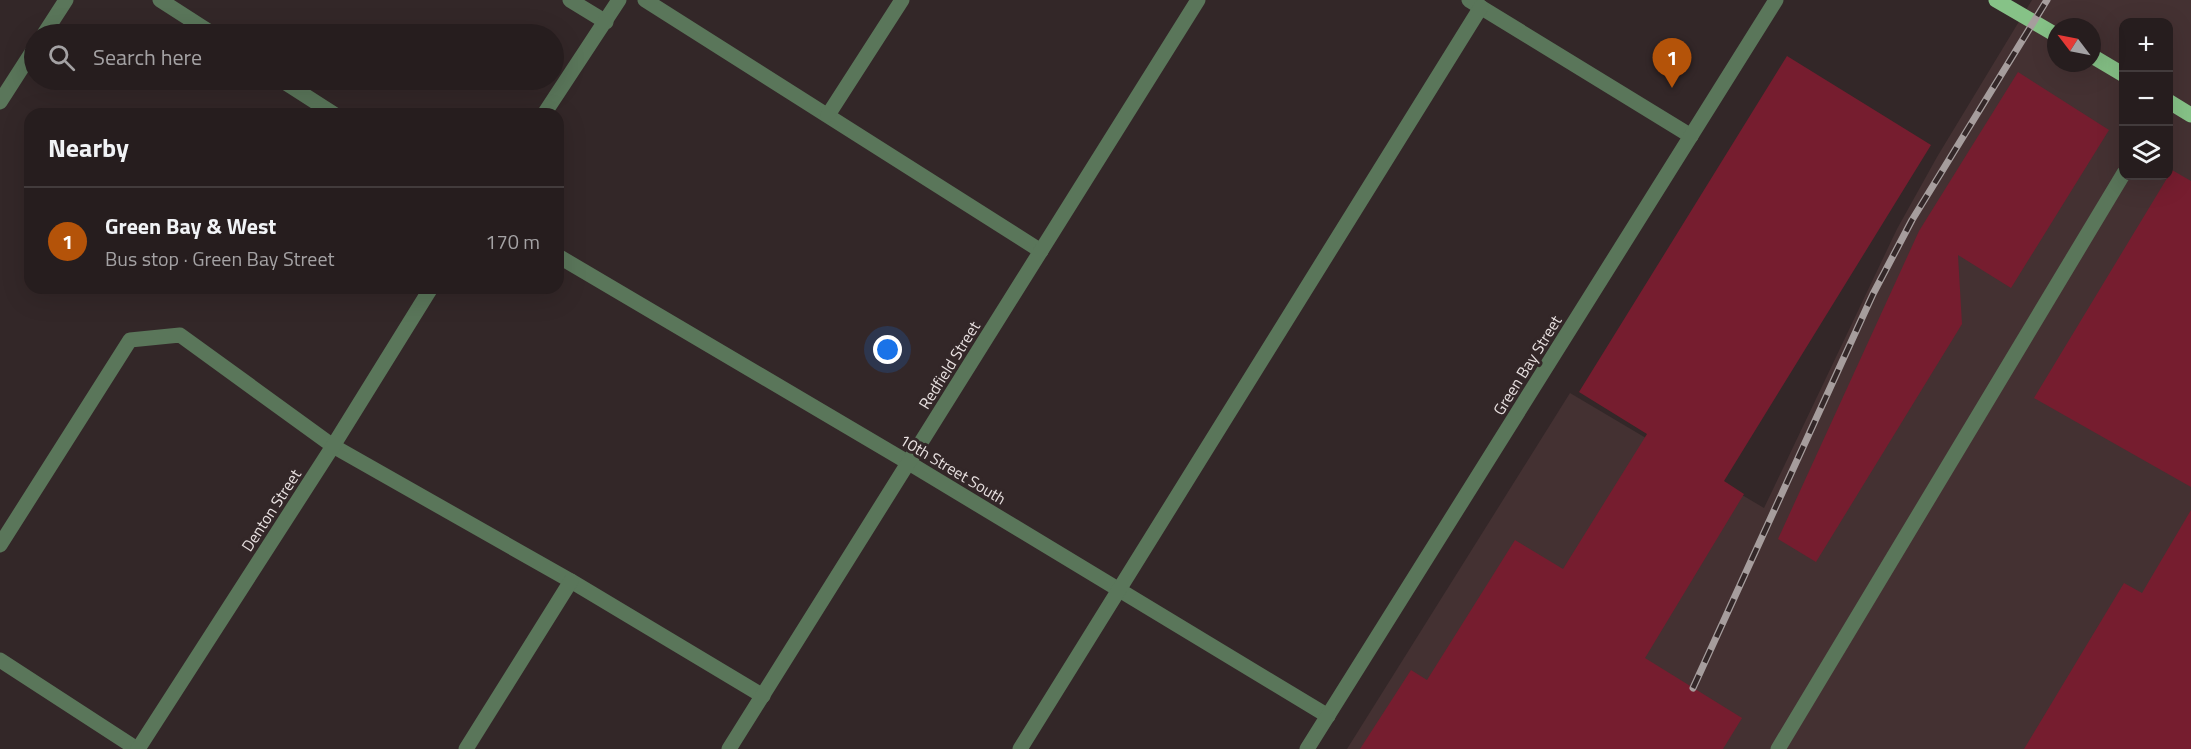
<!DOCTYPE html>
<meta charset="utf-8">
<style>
body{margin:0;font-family:"Titillium Web",sans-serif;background:#322a2b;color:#f1f3f6}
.controls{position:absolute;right:18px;top:18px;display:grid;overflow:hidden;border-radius:12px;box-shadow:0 6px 24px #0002}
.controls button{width:54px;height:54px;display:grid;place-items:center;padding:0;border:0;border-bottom:2px solid #423b3c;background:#261d1e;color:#f1f3f6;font:30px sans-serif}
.compass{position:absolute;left:2047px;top:18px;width:54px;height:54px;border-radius:50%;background:#261d1e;box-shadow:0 6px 24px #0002;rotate:302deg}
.you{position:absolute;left:888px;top:350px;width:21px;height:21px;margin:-15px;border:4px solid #fff;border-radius:50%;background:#1a73e8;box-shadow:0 0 0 9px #1a73e833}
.badge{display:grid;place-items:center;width:39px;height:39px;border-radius:50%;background:#b45309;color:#fff;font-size:20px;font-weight:700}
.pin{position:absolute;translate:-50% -50px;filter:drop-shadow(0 2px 3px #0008)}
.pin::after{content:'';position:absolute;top:32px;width:21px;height:18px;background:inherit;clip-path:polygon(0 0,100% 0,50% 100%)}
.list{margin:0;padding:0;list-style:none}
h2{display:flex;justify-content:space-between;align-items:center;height:78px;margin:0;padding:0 24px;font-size:26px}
h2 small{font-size:20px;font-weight:400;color:#a4a2a4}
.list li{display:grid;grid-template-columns:39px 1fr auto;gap:18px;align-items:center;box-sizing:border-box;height:108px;padding:0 24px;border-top:2px solid #423b3c}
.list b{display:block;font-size:22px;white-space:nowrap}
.list p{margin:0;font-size:20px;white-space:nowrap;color:#a4a2a4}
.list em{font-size:20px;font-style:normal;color:#a4a2a4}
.icon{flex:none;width:33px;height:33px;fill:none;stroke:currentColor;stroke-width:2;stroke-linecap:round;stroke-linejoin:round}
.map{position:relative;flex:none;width:2191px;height:749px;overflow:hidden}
.search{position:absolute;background:#261d1e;box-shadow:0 6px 24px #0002;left:24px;top:24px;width:540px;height:66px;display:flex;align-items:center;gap:15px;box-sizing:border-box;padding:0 21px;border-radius:33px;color:#a4a2a4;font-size:22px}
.panel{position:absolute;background:#261d1e;box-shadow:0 6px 24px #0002;left:24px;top:108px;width:540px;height:186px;border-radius:18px}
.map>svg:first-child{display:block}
.built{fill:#443132;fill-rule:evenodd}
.building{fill:#761d2f}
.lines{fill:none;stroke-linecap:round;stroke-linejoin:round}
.minor{stroke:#5a765a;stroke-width:15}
.major{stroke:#86c287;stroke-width:15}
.rail-casing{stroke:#a69d9d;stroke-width:7}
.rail{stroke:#332728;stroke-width:4.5;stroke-dasharray:14;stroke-linecap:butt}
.labels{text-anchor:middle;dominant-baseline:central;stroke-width:6;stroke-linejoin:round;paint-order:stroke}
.street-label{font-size:16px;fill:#e8e0e0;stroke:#332728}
</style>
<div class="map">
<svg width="2191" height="749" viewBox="0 0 2191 749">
<rect width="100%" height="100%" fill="#332728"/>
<path class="built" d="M2032,0H2191V749H1347L1570,393L1764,508L1897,229L1937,157ZM2124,22H2168V176H2124ZM2056,27H2092V63H2056Z"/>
<g class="building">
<path d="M1787,56L1931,145L1724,481L1744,494L1645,658L1742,718L1723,749H1360L1411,670L1427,680L1515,540L1563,569L1647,434L1579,392Z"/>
<path d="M2018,72L2109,130L2011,288L1958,255L1962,324L1816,562L1778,539L1919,231Z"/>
<path d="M2172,170L2191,181V487L2034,398Z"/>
<path d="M2191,510V749H2024L2124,583L2142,593Z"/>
</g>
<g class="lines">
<g class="minor">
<path d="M160,0L213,34"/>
<path d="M570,0L606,22"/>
<path d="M645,0L1041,251"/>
<path d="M1469,0L1691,136"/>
<path d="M44,34L66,0"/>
<path d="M281,80L334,114"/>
<path d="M0,102L34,49"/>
<path d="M544,114L619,0"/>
<path d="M828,115L902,0"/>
<path d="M558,256L909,463L1328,716"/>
<path d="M0,545L130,340L180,335L333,446L571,581L763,696"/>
<path d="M0,660L137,749"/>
<path d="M138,749L333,446L431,288"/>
<path d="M466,749L571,581"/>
<path d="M729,749L1198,0"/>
<path d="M1020,749L1481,7"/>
<path d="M1307,749L1776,0"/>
<path d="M1778,749L2124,173"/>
</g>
<g class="major">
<path d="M1996,0L2056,35"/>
<path d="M2092,56L2124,75"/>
<path d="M2168,101L2191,115"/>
</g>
<g class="rail-casing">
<path id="rail" d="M1693,688L1873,294L1912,220L2047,0"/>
</g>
<use href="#rail" class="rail"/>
</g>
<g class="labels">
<g class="street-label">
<text transform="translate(949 365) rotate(-58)">Redfield Street</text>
<text transform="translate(1527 365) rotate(-58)">Green Bay Street</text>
<text transform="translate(953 469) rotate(31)">10th Street South</text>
<text transform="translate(271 510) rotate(-57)">Denton Street</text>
</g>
</g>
</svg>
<div class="controls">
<button>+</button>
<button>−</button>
<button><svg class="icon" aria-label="layers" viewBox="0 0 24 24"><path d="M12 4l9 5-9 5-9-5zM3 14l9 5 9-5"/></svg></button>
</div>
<svg class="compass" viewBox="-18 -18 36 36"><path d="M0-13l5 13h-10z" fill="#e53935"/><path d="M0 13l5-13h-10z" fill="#a4a2a4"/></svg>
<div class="you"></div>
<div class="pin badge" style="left:1672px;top:88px">1</div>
<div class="search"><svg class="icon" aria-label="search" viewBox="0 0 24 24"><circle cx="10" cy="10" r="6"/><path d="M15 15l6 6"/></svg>Search here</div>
<section class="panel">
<h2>Nearby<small></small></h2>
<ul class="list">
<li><span class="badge">1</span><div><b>Green Bay &amp; West</b><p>Bus stop · Green Bay Street</p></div><em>170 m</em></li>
</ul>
</section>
</div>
